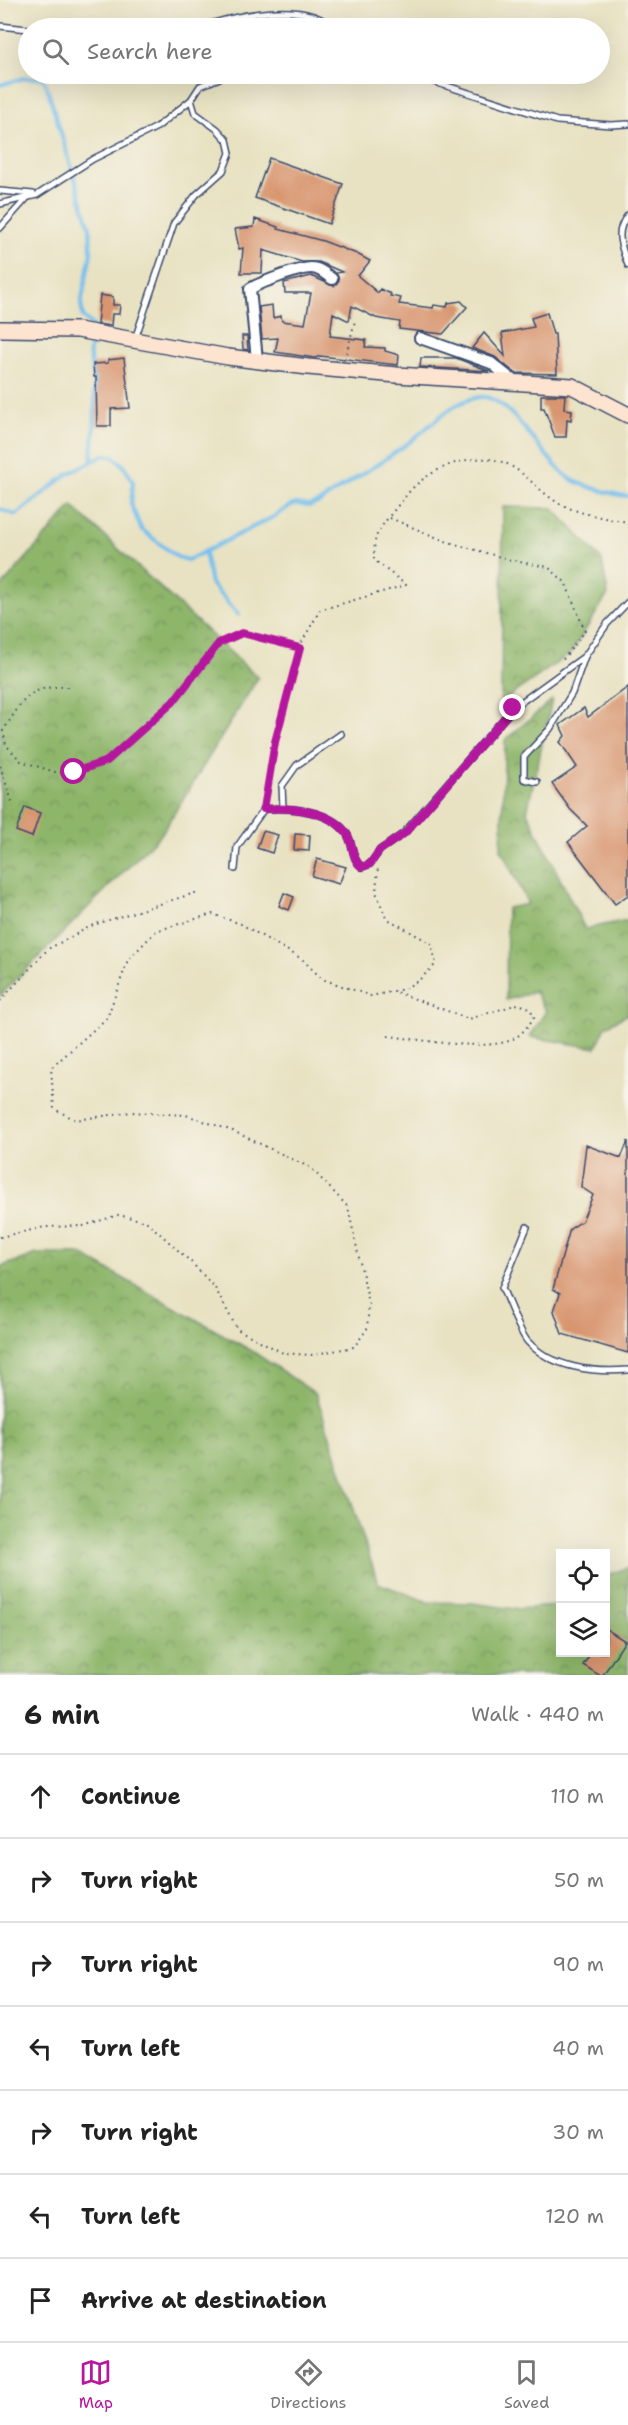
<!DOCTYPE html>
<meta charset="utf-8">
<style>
body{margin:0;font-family:"Shantell Sans",sans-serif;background:#f2f2f2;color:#222}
.controls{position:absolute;right:18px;bottom:18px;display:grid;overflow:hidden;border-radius:0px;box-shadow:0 6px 24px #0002}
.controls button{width:54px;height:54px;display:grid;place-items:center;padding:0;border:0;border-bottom:2px solid #e0e0e0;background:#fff;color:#222;font:30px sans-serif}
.stop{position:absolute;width:18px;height:18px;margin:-14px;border:4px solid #b5179e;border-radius:50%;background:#fff}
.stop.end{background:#b5179e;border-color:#fff;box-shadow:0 2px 6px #0008}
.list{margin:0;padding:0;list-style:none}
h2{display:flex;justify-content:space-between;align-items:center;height:78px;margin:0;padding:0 24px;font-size:26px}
h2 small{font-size:20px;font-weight:400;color:#767676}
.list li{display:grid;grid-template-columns:39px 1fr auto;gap:18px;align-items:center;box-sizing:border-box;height:84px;padding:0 24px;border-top:2px solid #e0e0e0}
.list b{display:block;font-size:22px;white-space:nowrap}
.list em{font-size:20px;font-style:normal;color:#767676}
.icon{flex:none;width:33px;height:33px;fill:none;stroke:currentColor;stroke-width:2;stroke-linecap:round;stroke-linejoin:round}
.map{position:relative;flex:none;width:628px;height:1675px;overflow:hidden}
.search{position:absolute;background:#fff;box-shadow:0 6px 24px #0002;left:18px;right:18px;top:18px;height:66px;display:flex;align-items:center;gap:15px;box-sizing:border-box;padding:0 21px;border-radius:33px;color:#767676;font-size:22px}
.sheet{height:666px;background:#fff}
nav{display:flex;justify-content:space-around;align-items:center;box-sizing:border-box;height:84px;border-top:2px solid #e0e0e0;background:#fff;font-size:16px;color:#767676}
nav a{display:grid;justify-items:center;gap:3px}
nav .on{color:#b5179e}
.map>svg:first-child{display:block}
.forest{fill:url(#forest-crowns);stroke:#547264;stroke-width:1.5}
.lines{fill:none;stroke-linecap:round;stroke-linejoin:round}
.stream{stroke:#74bfed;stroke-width:4}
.building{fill:#d8956f}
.lane-casing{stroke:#3a4a6d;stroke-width:8}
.street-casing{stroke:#3a4a6d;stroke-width:14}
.secondary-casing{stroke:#3a4a6d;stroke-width:18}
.path{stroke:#3a4a6d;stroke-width:2;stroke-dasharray:1.5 4.5;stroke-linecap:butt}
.lane{stroke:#fff;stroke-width:5}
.street{stroke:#fff;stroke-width:10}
.secondary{stroke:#fde4d1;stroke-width:15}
.route{stroke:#b5179e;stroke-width:8}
</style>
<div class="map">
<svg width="628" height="1675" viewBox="0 0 628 1675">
<defs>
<pattern id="forest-crowns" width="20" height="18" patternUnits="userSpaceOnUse" patternTransform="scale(1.5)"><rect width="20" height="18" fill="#8eb66b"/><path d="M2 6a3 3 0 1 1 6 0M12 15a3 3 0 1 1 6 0" fill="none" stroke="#73945b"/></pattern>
</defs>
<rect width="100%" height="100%" fill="#f7f3e8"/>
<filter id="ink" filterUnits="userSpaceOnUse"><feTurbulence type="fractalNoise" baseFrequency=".0167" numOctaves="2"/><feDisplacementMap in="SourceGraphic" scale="12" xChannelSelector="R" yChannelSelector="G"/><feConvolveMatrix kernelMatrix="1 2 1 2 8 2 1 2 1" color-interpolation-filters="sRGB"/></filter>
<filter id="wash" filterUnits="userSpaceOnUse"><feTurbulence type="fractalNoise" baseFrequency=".008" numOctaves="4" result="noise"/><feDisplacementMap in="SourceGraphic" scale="24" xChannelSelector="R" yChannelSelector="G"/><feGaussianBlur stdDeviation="1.35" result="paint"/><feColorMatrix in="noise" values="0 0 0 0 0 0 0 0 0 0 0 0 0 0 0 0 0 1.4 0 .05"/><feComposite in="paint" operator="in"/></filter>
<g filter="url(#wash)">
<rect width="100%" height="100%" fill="#e8e2c2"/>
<g class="forest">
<path d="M72,506L258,678L162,833L0,996V588Z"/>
<path d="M503,507L553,508L602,560L608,594L571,653L501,702Z"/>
<path d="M552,700L527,812L585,929L628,920V1014L606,1026L596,1048L530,1037L546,1011L535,992L506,1000L507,908L528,904L501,849L505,740Z"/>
<path d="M37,1254H80L252,1351L316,1394L378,1583L428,1602L472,1603L515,1609L557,1606L560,1604V1652H606V1576L628,1567V1675H0V1267Z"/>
</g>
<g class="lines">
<g class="stream">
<path d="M0,85L24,78H42L46,84L90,228L91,253L81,304L83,317L94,327"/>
<path d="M91,461C95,434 96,408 94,381C93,362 86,361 92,340"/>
<path d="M0,509L16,515L68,474L104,455L113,456L124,466L133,482L131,504L141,529L177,557L188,560L275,516L290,506L297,504L309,506L320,502C348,482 379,465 407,444C430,427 450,402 479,397C508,391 545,464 571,479C580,485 618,496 628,496"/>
<path d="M205,553L211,584L239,615"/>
</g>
</g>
<g id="blocks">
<g class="building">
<path d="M269,158L343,184L329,224L255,198Z"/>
<path d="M255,219L278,227V229L323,241L357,254L370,261L358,276L378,293L380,289L391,294L390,296L401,298L399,304L433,308L434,305L447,307L448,303L461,301L467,307L443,334L399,329L400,322L376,318L352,306L349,321L333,313L330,336L366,340L365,347L385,348V351L399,355L398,365L320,356L315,358L275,352L278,338L262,339L259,307L272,305L273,318L281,316L282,321L305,324L311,293H285L284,283L311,276L334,286L339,280L336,273L342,272L319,262H302L263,250L262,273H241L243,248L239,249L235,229L254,227Z"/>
<path d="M100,295L113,297V305H120L119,314H112L111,326L97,324Z"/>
<path d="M547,313L553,334H555L557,374L515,373L495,357L472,348L484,333L505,356L502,333L534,327L531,318Z"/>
<path d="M242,336H247L248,350L243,349Z"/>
<path d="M124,358L130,408L111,409V426H97L96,377H94L93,364L108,363V360Z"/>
<path d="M421,358H456L489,371L420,367Z"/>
<path d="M541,395H565L564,409L572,410L571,420L567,419L566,437H555L544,408H541Z"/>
<path d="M628,687V895L615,904L568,842L587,826L570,809L552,784L577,767L560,742L565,736L560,725L584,708L588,717Z"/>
<path d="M25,807L40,813L32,837L16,831Z"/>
<path d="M263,831L278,835L272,853L257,848Z"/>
<path d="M295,834L310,835L309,851L294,850Z"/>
<path d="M317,859L346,867L339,884L312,876Z"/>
<path d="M284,893L294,897L289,910L279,906Z"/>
<path d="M628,1141V1353L562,1334L554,1311L560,1293L553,1289L570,1229L582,1221L593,1195L581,1187L586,1145L621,1158Z"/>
<path d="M606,1629L625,1641L603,1675H599L583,1665L591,1653H606Z"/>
</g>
</g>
</g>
<g filter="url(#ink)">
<use href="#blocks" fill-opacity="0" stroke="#3a4a6d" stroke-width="1.5"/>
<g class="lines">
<g class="lane-casing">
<g id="lane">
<path d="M0,26L28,29"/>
<path d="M87,28H89"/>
<path d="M200,28C235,14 309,0 332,28"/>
<path d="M369,74L428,80L557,121L611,125L628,124"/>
<path d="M0,191L33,194"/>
<path d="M0,204L37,195L93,159L157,127L191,100"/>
<path d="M628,215C614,232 621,246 628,265"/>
<path d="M0,228L26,199"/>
<path d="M135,339L174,223L196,195L223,171L230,153L227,140L217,129L195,113L191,100L200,86L229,74"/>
<path d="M537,782L524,779V757L550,729L572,693L585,656L607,624L628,602"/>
<path d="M283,808L282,786L297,765L341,734"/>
<path d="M235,869L237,847L264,809C290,807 331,810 347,834C354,845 351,859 362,867L370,864L380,850L404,833L513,708L585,656"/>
<path d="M527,1227L502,1288C508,1300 520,1334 528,1342C552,1368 595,1373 628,1370"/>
</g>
</g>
<g class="street-casing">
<g id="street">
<path d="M420,338L491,363L515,382"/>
<path d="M257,360L250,289C259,283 300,268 311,268C319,268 326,274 332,279"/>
</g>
</g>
<g class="secondary-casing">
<path id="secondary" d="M0,329L78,330L228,357L308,367L397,375L572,386L628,415"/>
</g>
<g class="path">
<path d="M345,359L355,321"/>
<path d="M390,518L445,541L514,561L548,567L565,582L585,631L561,662"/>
<path d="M68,687C28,685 23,700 3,731L6,745L21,761L58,773L91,768L107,761L173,702L219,643L242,633L300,648"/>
<path d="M0,766L13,804"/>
<path d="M266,800L275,742L294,665L302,642L320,610L406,585L374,560C374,553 374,544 376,537C380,526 397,507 405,497C426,468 478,447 511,466C530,477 541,494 562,505C583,515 605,518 628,522"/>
<path d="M0,1001L48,949L93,925L198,892"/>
<path d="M388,1036C417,1039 491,1053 515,1038C523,1033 529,1025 534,1017L530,1008L518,1004L469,1019L396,992"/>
<path d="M0,1237L45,1227L83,1226L118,1215L146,1221L192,1263L215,1288L237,1329L283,1353L311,1355L354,1347L367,1329L369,1304L348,1207L311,1168L233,1131L186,1115L131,1112L76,1120L54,1109L51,1068L107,1018L128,960L156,931L212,914L241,924L302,959L322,979L371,996L404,989L419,980L436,964L432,944L386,918L376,892L378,867"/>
</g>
<use href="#lane" class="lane"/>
<use href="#street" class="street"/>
<use href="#secondary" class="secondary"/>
</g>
</g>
<g class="lines" filter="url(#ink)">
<path class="route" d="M74,772L107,761L173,702L219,643L242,633L300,648L275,742L264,809C290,807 331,810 347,834C354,845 351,859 362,867L370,864L380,850L405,833L513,708"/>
</g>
</svg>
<div class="controls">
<button><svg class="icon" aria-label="locate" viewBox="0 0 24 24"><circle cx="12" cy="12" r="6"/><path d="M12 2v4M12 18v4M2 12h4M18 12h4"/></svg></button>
<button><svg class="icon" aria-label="layers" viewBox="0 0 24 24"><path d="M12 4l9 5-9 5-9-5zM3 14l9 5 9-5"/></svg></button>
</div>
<div class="stop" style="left:74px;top:772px"></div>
<div class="stop end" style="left:513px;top:708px"></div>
<div class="search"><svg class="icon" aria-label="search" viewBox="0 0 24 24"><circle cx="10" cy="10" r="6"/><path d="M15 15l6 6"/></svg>Search here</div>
</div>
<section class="sheet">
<h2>6 min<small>Walk · 440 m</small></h2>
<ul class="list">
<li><svg class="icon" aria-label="ahead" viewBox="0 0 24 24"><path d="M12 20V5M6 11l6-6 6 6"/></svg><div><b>Continue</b></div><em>110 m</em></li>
<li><svg class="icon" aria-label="right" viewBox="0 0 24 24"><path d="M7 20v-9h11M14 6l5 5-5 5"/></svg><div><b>Turn right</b></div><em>50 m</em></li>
<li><svg class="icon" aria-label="right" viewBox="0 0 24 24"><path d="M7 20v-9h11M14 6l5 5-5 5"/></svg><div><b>Turn right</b></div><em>90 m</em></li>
<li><svg class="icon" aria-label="left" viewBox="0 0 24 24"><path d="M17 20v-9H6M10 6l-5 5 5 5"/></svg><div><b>Turn left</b></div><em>40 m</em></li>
<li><svg class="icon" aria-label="right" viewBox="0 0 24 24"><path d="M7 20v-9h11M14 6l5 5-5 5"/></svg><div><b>Turn right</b></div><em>30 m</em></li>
<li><svg class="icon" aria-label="left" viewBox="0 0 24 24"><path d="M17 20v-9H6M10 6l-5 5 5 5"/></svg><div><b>Turn left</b></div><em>120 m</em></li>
<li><svg class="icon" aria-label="arrive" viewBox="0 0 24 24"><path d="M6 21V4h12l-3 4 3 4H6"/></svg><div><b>Arrive at destination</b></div></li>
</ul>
</section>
<nav>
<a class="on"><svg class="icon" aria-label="map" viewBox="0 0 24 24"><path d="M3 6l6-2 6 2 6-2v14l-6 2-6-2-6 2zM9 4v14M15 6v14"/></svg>Map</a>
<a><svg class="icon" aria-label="directions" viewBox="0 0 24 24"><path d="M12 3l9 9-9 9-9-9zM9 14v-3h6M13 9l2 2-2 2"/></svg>Directions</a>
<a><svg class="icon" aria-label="saved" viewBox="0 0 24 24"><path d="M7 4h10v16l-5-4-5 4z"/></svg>Saved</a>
</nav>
